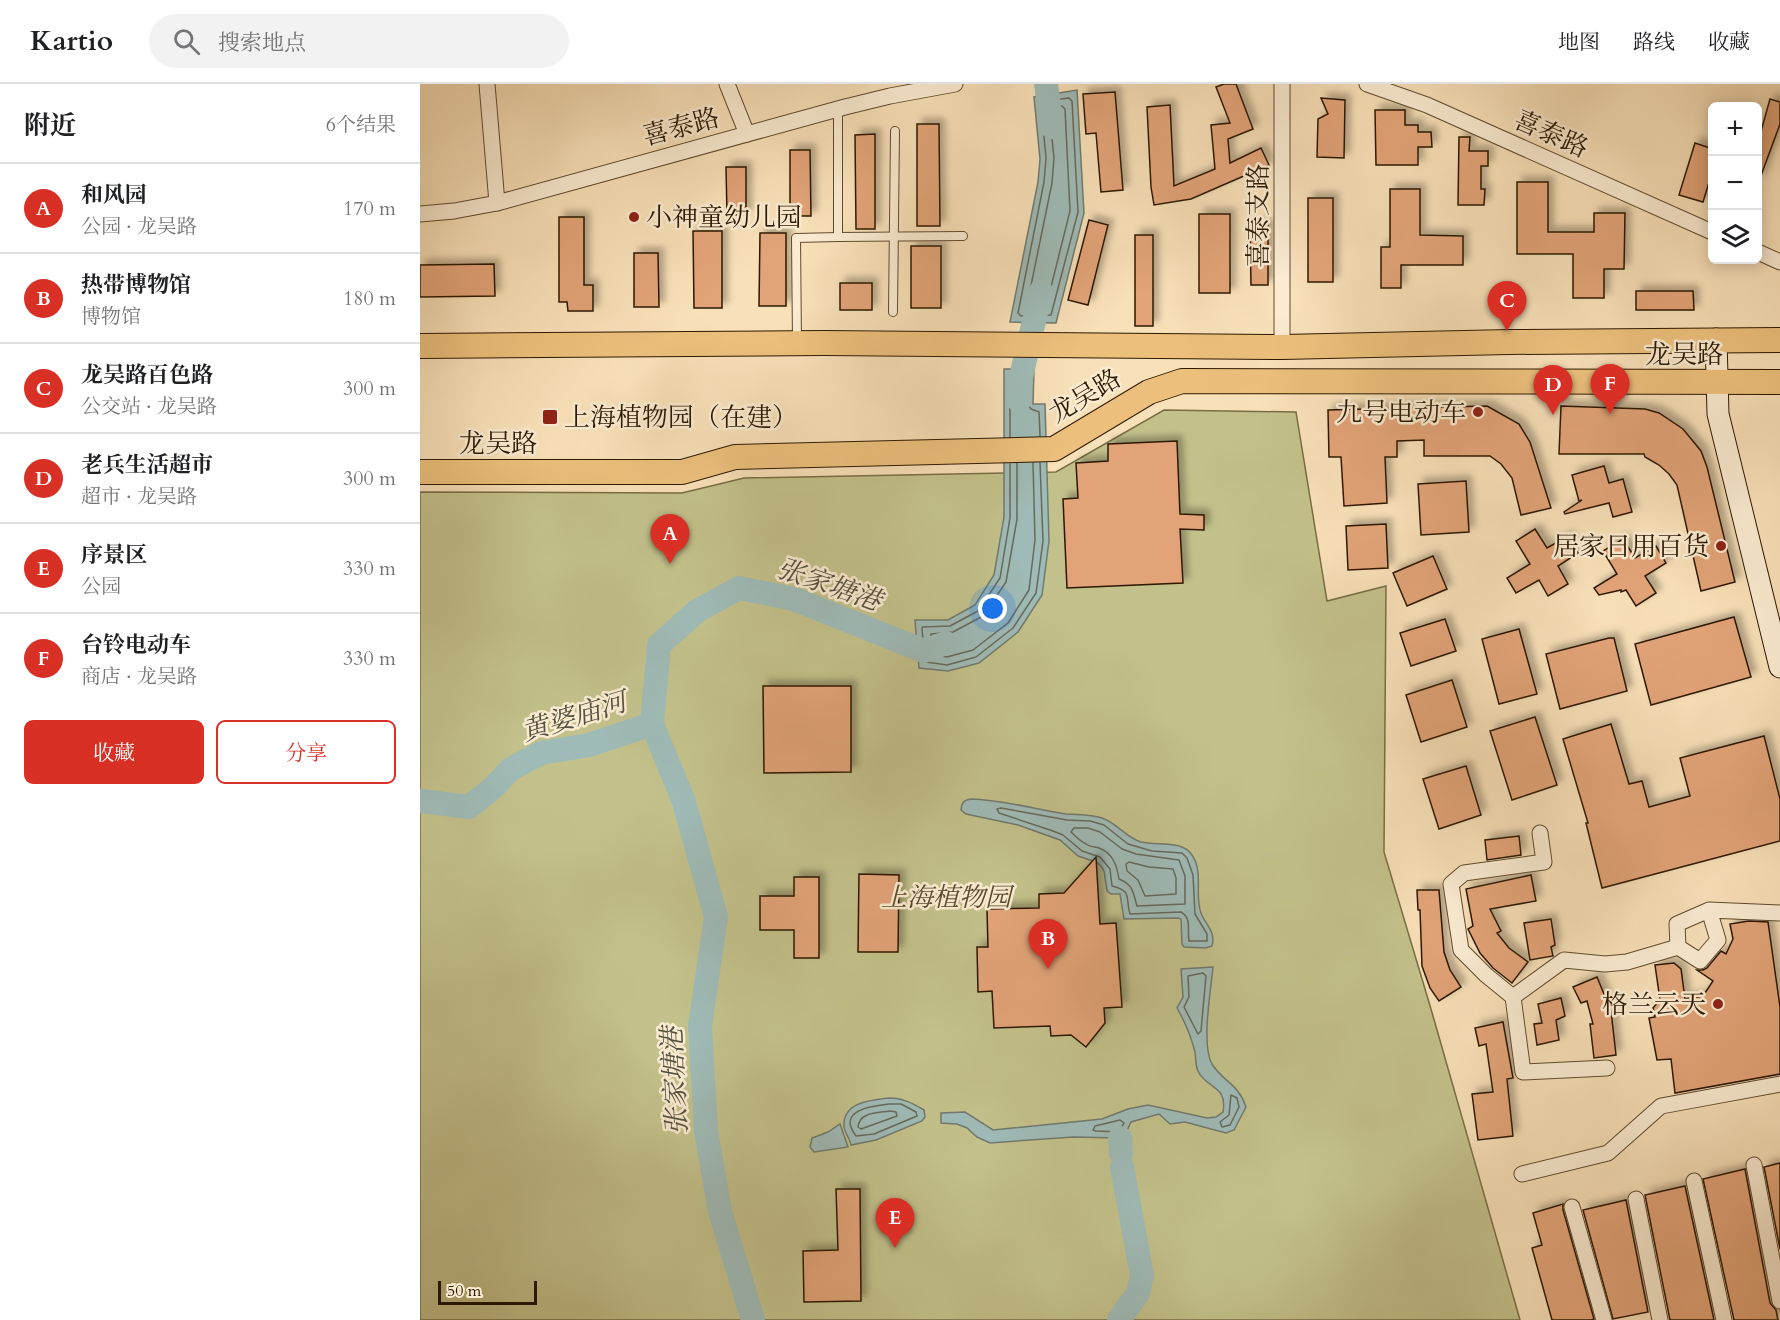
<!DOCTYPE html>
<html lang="zh">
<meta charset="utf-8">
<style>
body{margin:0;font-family:Cardo,"Noto Serif SC",serif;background:#f2f2f2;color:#202124}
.controls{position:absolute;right:18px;top:18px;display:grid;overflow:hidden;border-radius:9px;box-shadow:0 3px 15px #0003}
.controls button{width:54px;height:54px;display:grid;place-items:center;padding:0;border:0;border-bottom:2px solid #e0e0e0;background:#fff;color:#202124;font:30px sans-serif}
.scale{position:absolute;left:18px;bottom:15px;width:99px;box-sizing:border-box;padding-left:6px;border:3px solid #2d1900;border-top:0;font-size:16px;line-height:21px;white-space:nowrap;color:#2d1900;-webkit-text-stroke:4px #faebd1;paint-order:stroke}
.you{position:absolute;left:573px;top:525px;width:21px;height:21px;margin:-15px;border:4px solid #fff;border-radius:50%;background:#1a73e8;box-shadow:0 0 0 9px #1a73e833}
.badge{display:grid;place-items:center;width:39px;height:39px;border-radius:50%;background:#d93025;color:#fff;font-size:20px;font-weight:700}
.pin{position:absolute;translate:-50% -50px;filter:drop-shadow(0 2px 3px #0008)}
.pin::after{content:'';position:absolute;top:32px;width:21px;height:18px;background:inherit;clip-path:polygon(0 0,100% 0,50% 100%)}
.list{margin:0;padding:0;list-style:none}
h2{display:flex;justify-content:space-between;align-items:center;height:78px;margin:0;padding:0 24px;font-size:26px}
h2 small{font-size:20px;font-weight:400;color:#757577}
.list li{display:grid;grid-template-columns:39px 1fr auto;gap:18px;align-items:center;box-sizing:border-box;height:90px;padding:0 24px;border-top:2px solid #e0e0e0}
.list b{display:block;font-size:22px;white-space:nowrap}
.list p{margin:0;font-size:20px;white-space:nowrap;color:#757577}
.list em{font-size:20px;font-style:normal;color:#757577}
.actions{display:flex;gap:12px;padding:18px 24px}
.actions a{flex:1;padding:14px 0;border:2px solid #d93025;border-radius:9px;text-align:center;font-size:21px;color:#d93025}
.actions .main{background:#d93025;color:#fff}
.icon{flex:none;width:33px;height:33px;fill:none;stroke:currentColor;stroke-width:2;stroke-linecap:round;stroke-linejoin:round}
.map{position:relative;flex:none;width:1360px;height:1236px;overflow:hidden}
header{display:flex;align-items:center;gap:36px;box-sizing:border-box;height:84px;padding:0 30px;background:#fff;border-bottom:2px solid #e0e0e0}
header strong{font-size:28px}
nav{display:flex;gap:33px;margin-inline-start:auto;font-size:21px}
.search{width:420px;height:54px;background:#f2f2f2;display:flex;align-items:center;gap:15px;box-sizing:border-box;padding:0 21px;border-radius:33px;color:#757577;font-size:22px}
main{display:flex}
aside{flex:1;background:#fff}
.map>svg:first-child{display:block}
.green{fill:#c3c18b;stroke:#786d46;stroke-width:1.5}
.water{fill:#9fbbb7;stroke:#717a6e;stroke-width:1.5}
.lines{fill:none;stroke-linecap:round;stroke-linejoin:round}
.shore{stroke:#666a5c;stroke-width:1.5}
.river{stroke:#9fbbb7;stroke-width:24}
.building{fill:#e1a377;stroke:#2d1900;stroke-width:1.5;filter:url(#shadow)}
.lane-casing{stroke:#604b2e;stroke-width:10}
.street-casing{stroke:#604b2e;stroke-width:17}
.secondary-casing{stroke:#2d1900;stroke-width:23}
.primary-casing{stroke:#2d1900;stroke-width:26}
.lane{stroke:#faebd1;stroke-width:8}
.street{stroke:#faebd1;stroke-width:15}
.secondary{stroke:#faebd1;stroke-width:21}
.primary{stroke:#ecc07c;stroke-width:24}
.poi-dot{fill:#8f2418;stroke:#faebd1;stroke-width:2}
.labels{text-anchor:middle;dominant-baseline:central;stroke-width:5;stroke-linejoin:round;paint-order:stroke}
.street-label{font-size:26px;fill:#2d1900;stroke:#faebd1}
.poi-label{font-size:26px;fill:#2d1900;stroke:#faebd1;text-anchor:end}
.park-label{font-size:26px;font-style:italic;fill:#5a4b2a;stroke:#faebd1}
.water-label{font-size:27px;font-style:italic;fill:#555240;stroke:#faebd1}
</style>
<header>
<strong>Kartio</strong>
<div class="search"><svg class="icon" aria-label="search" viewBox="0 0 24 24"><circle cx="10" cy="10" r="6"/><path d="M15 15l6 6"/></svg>搜索地点</div>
<nav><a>地图</a><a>路线</a><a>收藏</a></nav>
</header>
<main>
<aside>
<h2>附近<small>6个结果</small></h2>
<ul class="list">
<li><span class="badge">A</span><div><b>和风园</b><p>公园 · 龙吴路</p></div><em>170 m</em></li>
<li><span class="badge">B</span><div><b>热带博物馆</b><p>博物馆</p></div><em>180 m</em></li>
<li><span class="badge">C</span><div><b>龙吴路百色路</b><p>公交站 · 龙吴路</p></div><em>300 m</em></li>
<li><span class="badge">D</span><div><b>老兵生活超市</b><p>超市 · 龙吴路</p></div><em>300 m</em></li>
<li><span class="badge">E</span><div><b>序景区</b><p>公园</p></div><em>330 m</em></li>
<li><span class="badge">F</span><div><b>台铃电动车</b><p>商店 · 龙吴路</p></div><em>330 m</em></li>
</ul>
<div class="actions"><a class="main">收藏</a><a>分享</a></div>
</aside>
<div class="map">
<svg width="1360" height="1236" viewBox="0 0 1360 1236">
<defs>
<filter id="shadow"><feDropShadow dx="5.5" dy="-5.5" stdDeviation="3" flood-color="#0004"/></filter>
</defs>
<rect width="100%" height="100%" fill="#f8e0b8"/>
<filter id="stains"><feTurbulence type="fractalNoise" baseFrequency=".00333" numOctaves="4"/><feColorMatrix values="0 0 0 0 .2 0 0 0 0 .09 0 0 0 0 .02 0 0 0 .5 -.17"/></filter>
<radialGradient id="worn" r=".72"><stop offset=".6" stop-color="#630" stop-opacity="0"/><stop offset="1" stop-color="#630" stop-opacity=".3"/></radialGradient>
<path class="green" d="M744,326L876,328L907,517L966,502L964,768L1011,925L1100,1236H0V408L262,409L324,394L636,388Z"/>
<g class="water">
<path d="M657,6L664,129L636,239L590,238L618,98L620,75L614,13Z"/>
<path d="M584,285H614L613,320H625L629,457L622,511L598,548L559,579L528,587L499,584L495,536H528L555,521L574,491L584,433Z"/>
<path d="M551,715C583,716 614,725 646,730C659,731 670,730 682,734C697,739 705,753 721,758C736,762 763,756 772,771C784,789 774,810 781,829C786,842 796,847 792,862L786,864L764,863L762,860L761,835L758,834L704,835L700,810H691L687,807L684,787L681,782L676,778L658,772L640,756L598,741L546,730L541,726C542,718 544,716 551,715Z"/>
<path d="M793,883C791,905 781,961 792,980C803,998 818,999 826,1023L814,1046L806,1049L765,1038L750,1040L739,1030L711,1038L705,1051L700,1054L653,1053L570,1059L557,1053L547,1044L537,1040L521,1039V1029L545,1028L573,1046L682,1035L708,1025L728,1021L787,1034L796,1033L803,1028C808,1001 786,1005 778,987C775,981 776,974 775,968C771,952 765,938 757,924L763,913L761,885Z"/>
<path d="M469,1014C483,1014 492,1019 504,1026L505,1033L502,1037L456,1056L431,1061C430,1054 425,1050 424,1043C422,1018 451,1016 469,1014Z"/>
<path d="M420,1040L428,1063L394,1068L390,1063L392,1054L408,1048Z"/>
</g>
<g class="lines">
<g class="shore">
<path d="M649,14L652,17L658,128L631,231L601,232L598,229L624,98L626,74L621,20L623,17Z"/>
<path d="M642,22L645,25L650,127L626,223L610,225L607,221L632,99L634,74L629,26L632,24Z"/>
<path d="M590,353V294L593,291L605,292L608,293V321L611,325L619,328L620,352"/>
<path d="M597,379V435L586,498L563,532L533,548L511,550V569L513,571L527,573L553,566L588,539L609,506L615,456L613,379"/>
<path d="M590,380V434L580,494L558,527L530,542L502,543L504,576L506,578L527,581L556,573L593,544L616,509L623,457L620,379"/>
<path d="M581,724L647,736L670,737L684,741L708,760L732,767L762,769L767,774L773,791L775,830L787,850V857H769C767,846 772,834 761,828L710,830C705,814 713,807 692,802L690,785L680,773L662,767L643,751L633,747L579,729L577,725Z"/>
<path d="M654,744H668L680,748L702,765L716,770L759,776L765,792V820L717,822C713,809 714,801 699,795C697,782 693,769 679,764C675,763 670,763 666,760C660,757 655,752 651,748Z"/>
<path d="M709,778L729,783L753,785L756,794V810L725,812L718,796L707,787L706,780Z"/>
<path d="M783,889L786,892L781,947L778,950L764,923L769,913L768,892Z"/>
<path d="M811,1011L817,1014L819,1023L810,1041L802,1043L800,1038L809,1031Z"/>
<path d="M469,1020H481L496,1028L497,1032L454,1050L436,1052C416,1026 452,1022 469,1020Z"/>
<path d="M470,1027L476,1028L477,1032L441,1045L438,1043C439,1028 458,1029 470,1027Z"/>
<path d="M700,1036L704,1039L699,1048L676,1047L673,1046L675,1042Z"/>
</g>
<g class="river">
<path d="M626,0L632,43"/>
<path d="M599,317L600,297L621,207"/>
<path d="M0,717L49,723L73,704L91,685L121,669L169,661L232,640"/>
<path d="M700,1054L701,1069"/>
<path d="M333,1236L300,1127L286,1047L280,942L296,833L264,718L232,640L239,561L277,527L319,504L374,515L504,567L526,559"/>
<path d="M699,1236L718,1209L722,1191L702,1083"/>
</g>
</g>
<g class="building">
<path d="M804,0H816L833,45L808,55L810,79L841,64L849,81L771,115L734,121L731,103L727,23L750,21L754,102L795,85L791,41L810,39L796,3Z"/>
<path d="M695,8L703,106L681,108L676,49L666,50L663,10Z"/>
<path d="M901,14L925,16L924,74L897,73L898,35L908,30Z"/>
<path d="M1350,15L1360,18V40L1339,97H1338V58Z"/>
<path d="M955,26H985V41H998V48H1011L1012,63H998V81H956Z"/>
<path d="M497,40H519L520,142H497Z"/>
<path d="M455,50V145H436L435,51Z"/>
<path d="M1039,53H1050L1049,67H1068V82H1061V105H1065L1064,121H1038Z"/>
<path d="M1275,59L1293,65V85L1283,118L1259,111Z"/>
<path d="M370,66H390L391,132H370Z"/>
<path d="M306,83H326V131H307Z"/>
<path d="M1097,98H1128V148H1174V129H1205L1204,185H1184V214H1153V170H1097Z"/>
<path d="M970,105H1000V151L1043,152V181H981V204H961V163H970Z"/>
<rect x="888" y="114" width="25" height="84"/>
<rect x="779" y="130" width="31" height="79"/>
<path d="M139,133H164V201H173V227H148L147,218H139Z"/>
<path d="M669,136L688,141L668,221L648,216Z"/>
<path d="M830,141H848V201H831Z"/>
<path d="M273,147H302V224H274Z"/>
<path d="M340,149H366V222H339Z"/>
<rect x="715" y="151" width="18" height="91"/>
<rect x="491" y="162" width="30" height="62"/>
<path d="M214,169H238L239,223H214Z"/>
<path d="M74,180L75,212L0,213V181Z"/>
<rect x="420" y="199" width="32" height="27"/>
<path d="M1216,207H1273L1274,226H1216Z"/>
<path d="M1067,322L1099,340L1110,358L1131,424L1101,431L1092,394L1081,380L1070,372H1004V356L977,357V373H965L967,419L924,422L921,373H909L908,326Z"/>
<path d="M1141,322L1225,325L1239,329L1263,345L1281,367L1287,383L1315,498L1281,507L1257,401L1249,390L1239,381L1225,373L1224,370H1139Z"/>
<path d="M757,357L760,430L784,431V446L760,445L763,499L647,504L643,415L658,414L656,379L688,377V360Z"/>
<path d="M1184,382L1189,399L1203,395L1212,428L1193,433L1189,419L1145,430L1144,428L1162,416L1159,417L1152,391Z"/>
<path d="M1046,397L1049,448L1001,451L998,400Z"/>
<path d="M966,440L968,484L928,486L926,442Z"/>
<path d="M1115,445L1127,464L1148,452L1158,469L1138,482L1148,500L1128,512L1119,496L1096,509L1087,494L1110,480L1096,457Z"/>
<path d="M1203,455L1215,474L1236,462L1246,479L1225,492L1236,509L1216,522L1206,506L1201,508V506L1179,511L1174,504L1197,490L1183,467Z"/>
<path d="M1013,472L1027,505L987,522L973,489Z"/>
<path d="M1314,533L1331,593L1231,621L1215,560Z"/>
<path d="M1025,535L1036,567L991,582L980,549Z"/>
<path d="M1099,545L1117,610L1079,620L1062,555Z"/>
<path d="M1189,554H1194L1207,607L1140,625L1126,570Z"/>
<path d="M1032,596L1047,643L1001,658L986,611Z"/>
<path d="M343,602H431V688L344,689Z"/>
<path d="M1115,633L1137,701L1092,716L1070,647Z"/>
<path d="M1191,640L1209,700L1222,697L1229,723L1270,712L1260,674L1344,652L1360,715V757L1182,804L1166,739H1168L1143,655Z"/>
<path d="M1046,682L1061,731L1019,745L1003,695Z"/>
<path d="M1099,752L1101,771L1067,776L1065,756Z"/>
<path d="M676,773L680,840L696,839L702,923L684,924L685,939L666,963L651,951L631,952L630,942L574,944L572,907L558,908L557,863H568L567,825L619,824V810L644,809Z"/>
<path d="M439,790L479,791L478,868H438Z"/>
<path d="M1111,791L1116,817L1070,825L1081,847L1077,849L1089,864L1108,878L1092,899L1073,884L1060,869L1048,845L1053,842L1046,805Z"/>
<path d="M374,793H399V874H374V846H340V812H374Z"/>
<path d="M997,806H1019L1024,868L1030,886L1041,903L1019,917L1010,904L1002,882L1000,826H998Z"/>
<path d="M1131,835L1135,861L1131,863L1133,872L1110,876L1104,839Z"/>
<path d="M1329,837L1348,838L1360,923V990L1255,1009L1251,975L1237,976L1229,934L1235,933L1233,924L1240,916L1235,881L1254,879L1261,885L1265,915L1283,912L1293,897L1277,886H1283L1287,884L1301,867L1306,870L1313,855L1310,840Z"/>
<path d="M1177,893L1191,927L1196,971L1174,974L1170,940H1173L1167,917L1161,919L1153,903Z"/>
<path d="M1141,914L1145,932L1136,936L1139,956L1117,961L1114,940L1122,939L1118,920Z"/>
<path d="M1083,938L1093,994L1087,995L1093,1052L1058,1056L1052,1010L1073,1008L1066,960L1059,962L1055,944Z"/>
<path d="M1360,1079V1165L1344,1083Z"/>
<path d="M1325,1085L1350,1219L1356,1226L1358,1236H1314L1283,1095Z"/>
<path d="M1265,1102L1294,1236H1250L1225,1111Z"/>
<path d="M416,1105H440L441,1217L384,1218L383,1167L418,1166Z"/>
<path d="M1206,1116L1228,1228L1193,1235L1163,1126Z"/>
<path d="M1143,1120V1126L1174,1235L1171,1236H1132L1112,1164L1122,1161L1113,1129Z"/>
</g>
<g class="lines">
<g class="lane-casing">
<g id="lane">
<path d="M418,26V153L543,152"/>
<path d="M473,228L475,47"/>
<path d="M377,257L376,154L418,153"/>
</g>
</g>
<g class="street-casing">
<g id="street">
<path d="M67,0L77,119"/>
<path d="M307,0L327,50"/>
<path d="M862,0V263"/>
<path d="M947,0L1007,21L1292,148"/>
<path d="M0,130L34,127L77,119L425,23L470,12L535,0"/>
<path d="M1338,168L1360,178"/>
<path d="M1120,749L1124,778L1044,789L1031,800L1041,866L1066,891L1093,913L1144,876L1185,880L1207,878L1258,863"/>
<path d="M1289,826L1298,856L1280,877L1258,863L1257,840L1289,826L1360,829"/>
<path d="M1093,913L1103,988L1187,984"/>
<path d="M1334,1081L1360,1217"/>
<path d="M1102,1090L1188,1069L1241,1022L1360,1000"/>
<path d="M1274,1097L1304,1236"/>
<path d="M1216,1115L1240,1236"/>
<path d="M1152,1123L1184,1236"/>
</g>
</g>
<g class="secondary-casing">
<path id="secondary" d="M1296,255L1298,330L1360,583"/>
</g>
<g class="primary-casing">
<g id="primary">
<path d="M0,262L404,259L862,263L1089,258L1360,256"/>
<path d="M0,388H262L315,373L634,365L729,308L762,297L1360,298"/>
</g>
</g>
<use href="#lane" class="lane"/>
<use href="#street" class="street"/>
<use href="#secondary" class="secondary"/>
<use href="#primary" class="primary"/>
</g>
<g class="poi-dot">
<circle cx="214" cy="133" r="6"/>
<circle cx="1058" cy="328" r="6"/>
<rect x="122" y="325" width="16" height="16" rx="3"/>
<circle cx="1301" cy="462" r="6"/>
<circle cx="1298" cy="920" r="6"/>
</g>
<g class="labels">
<g class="street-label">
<text transform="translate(261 43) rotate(-15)">喜泰路</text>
<text transform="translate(1131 50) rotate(24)">喜泰路</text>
<text transform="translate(838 132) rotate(-90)">喜泰支路</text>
<text x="1264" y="270">龙吴路</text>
<text transform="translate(665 312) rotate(-31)">龙吴路</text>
<text x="78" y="359">龙吴路</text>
</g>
<g class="poi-label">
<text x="226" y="133" text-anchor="start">小神童幼儿园</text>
<text x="1046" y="328">九号电动车</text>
<text x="144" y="333" text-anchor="start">上海植物园（在建）</text>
<text x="1289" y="462">居家日用百货</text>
<text x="1286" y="920">格兰云天</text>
</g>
<g class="park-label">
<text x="526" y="813">上海植物园</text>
</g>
<g class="water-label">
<text transform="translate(409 501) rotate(19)">张家塘港</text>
<text transform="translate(154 633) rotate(-17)">黄婆庙河</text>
<text transform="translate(255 997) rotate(-93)">张家塘港</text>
</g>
</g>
<rect width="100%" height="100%" filter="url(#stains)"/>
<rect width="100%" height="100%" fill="url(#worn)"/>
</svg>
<div class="controls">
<button>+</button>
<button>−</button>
<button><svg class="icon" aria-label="layers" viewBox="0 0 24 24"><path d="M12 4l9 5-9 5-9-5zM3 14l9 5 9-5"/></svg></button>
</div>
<div class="scale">50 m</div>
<div class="you"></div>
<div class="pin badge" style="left:250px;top:480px">A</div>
<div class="pin badge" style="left:628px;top:885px">B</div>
<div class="pin badge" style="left:1087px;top:247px">C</div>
<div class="pin badge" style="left:1133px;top:331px">D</div>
<div class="pin badge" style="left:475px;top:1164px">E</div>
<div class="pin badge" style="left:1190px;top:330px">F</div>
</div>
</main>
